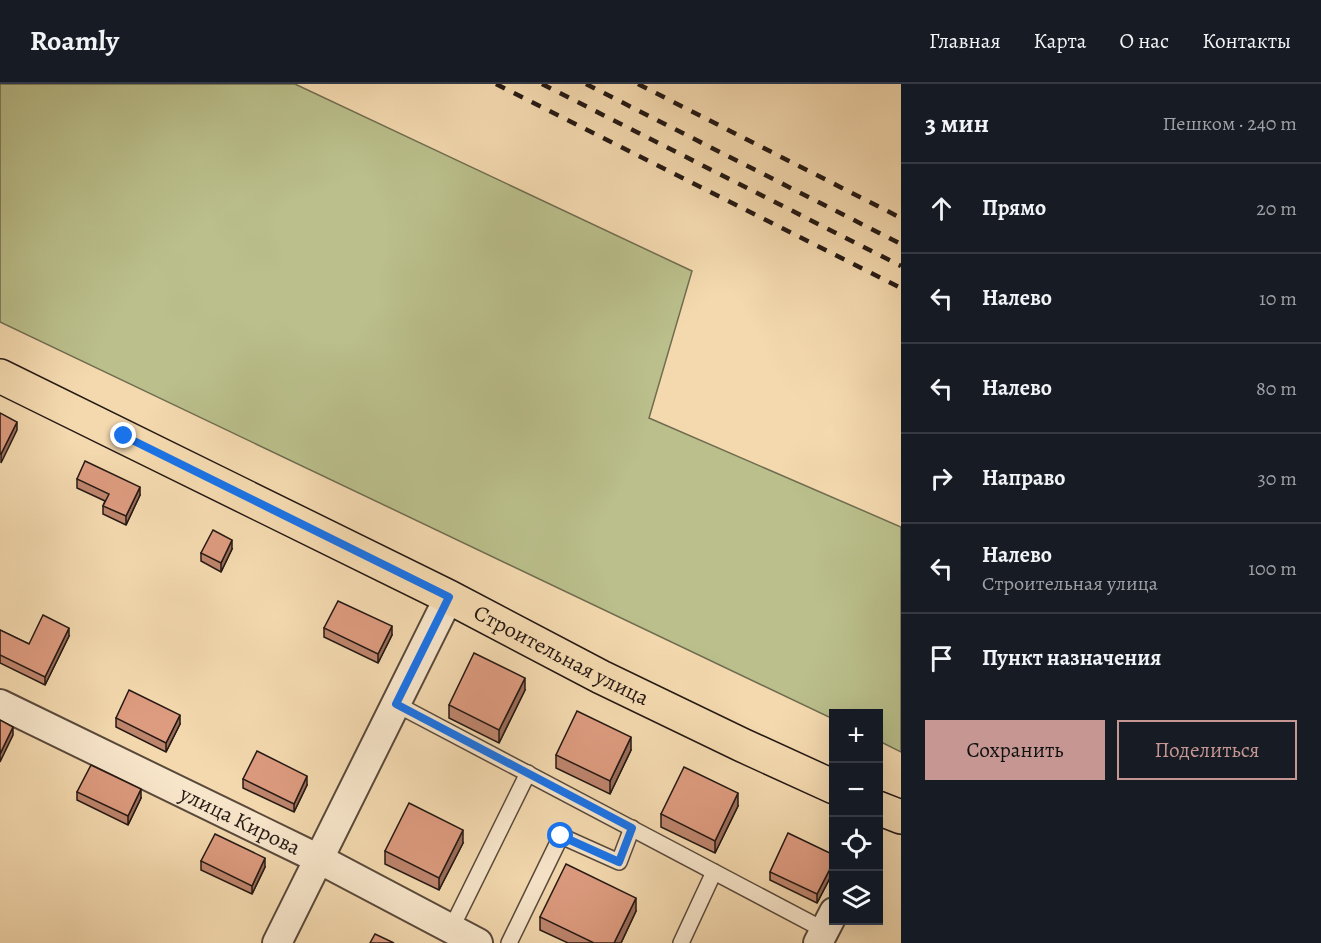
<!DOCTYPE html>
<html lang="ru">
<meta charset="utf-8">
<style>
body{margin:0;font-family:Alegreya,serif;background:#20242c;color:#f1f3f6}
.controls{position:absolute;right:18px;bottom:18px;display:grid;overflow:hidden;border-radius:0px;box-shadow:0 6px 24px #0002}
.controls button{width:54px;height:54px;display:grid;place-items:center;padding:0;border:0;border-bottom:2px solid #363941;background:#171b24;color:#f1f3f6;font:30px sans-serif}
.stop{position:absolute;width:18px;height:18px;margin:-14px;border:4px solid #1a73e8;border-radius:50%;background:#fff}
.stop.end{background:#1a73e8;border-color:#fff;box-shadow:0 2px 6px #0008}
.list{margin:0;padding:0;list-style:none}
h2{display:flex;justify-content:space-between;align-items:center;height:78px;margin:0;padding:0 24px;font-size:26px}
h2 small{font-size:20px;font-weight:400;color:#9ea1a6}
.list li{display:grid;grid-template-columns:39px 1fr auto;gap:18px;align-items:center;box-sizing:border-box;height:90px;padding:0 24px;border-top:2px solid #363941}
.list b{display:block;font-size:22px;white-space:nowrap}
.list p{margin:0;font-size:20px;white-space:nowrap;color:#9ea1a6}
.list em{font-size:20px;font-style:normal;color:#9ea1a6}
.actions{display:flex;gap:12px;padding:18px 24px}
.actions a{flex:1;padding:14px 0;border:2px solid #c59692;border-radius:0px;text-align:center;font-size:21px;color:#c59692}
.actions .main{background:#c59692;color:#111}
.icon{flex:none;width:33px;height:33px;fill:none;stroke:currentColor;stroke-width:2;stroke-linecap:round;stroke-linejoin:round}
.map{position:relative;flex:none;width:901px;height:859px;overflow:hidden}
header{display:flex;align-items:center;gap:36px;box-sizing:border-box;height:84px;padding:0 30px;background:#171b24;border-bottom:2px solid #363941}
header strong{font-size:28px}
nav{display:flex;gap:33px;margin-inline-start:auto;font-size:21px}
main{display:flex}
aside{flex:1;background:#171b24}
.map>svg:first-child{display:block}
.green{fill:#babf8b;stroke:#706c50;stroke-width:1.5}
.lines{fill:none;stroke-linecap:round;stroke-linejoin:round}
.service-casing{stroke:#59493b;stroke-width:18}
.minor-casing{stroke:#59493b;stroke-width:32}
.primary-casing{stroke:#251914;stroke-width:36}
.service{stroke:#f8e6cb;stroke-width:15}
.minor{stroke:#f8e6cb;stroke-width:28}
.primary{stroke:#f4d9af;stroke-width:33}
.rail{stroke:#251914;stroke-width:4.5;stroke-dasharray:10 10;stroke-linecap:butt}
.wall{fill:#be856d;stroke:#251914;stroke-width:1.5}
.shaded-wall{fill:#9b6c59;stroke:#251914;stroke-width:1.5}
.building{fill:#dd9b7f;stroke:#251914;stroke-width:1.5}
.route{stroke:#1a73e8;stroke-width:8}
.labels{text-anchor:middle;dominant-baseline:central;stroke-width:4.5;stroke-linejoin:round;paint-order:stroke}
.street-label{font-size:22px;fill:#251914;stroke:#f8e6cb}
</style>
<header>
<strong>Roamly</strong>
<nav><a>Главная</a><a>Карта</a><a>О нас</a><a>Контакты</a></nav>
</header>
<main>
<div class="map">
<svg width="901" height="859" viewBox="0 0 901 859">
<rect width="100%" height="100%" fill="#f4d9af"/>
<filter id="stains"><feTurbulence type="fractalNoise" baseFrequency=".00333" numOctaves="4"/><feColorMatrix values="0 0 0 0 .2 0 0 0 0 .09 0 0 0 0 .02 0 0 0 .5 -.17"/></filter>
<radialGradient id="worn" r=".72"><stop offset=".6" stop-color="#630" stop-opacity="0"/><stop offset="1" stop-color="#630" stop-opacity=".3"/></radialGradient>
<path class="green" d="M0,0H295L692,187L649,334L901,443V668L879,657L878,630H834L833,635L0,238Z"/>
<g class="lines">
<g class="service-casing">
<g id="service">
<path d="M396,620L824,846"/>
<path d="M451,845L528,689"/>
<path d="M509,859L561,752L619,778L632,744"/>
<path d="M681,859L714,788"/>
</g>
</g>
<g class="minor-casing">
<g id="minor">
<path id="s1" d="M0,620L319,775L478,859"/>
<path d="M277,859L449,513"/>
<path d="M818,859L834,828"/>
</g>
</g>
<g class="primary-casing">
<g id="primary">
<path id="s2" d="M0,292L449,513L601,593L742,661L834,703"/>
<path d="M878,724L901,733"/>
</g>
</g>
<use href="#service" class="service"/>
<use href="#minor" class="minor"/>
<use href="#primary" class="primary"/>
<g class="rail">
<path d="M496,0L901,204"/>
<path d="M542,0L901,182"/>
<path d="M586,0L901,160"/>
<path d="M638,0L901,134"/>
</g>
</g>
<g class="wall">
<path d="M77,395L140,411L126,441L103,430V422L105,417L77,404Z"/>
<path d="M232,465L221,488L201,477V469Z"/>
<path d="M324,544L392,551L378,579L324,553Z"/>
<path d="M0,546L29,560L69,552L45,601L0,579Z"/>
<path d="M525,606L499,659L449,634V621Z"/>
<path d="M116,634L180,640L166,668L116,643Z"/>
<path d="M631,666L610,710L556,684V671Z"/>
<path d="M243,695L307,701L294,728L243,704Z"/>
<path d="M77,708L141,714L128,741L77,716Z"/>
<path d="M738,722L715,769L661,743V730Z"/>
<path d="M463,759L439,806L385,780V767Z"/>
<path d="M834,771V786L817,819L770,796V788Z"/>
<path d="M201,777L265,783L252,810L201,786Z"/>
<path d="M636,827L621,859H568L540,846V833Z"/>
</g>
<g class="shaded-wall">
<path d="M17,338V346L1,379V370Z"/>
<path d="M140,403V411L126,441V432Z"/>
<path d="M232,456V465L221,488V479Z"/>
<path d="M392,542V551L378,579V570Z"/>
<path d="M69,544V552L45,601V593Z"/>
<path d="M525,594V606L499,659V646Z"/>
<path d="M180,631V640L166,668V659Z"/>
<path d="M13,643V651L0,678V670Z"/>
<path d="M631,653V666L610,710V697Z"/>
<path d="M307,692V701L294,728V720Z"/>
<path d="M141,705V714L128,741V732Z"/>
<path d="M738,709V722L715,769V757Z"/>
<path d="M463,746V759L439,806V794Z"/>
<path d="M265,774V783L252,810V802Z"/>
<path d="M834,777V786L817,819V810Z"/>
<path d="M636,814V827L621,859H614Z"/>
</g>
<g class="building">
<path d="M0,329L17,338L1,370H0Z"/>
<path d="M85,377L140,403L126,432L103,422L109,410L77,395Z"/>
<path d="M213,446L232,456L221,479L201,469Z"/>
<path d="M338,517L392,542L378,570L324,544Z"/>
<path d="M43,531L69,544L45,593L0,571V546L29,560Z"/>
<path d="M474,569L525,594L499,646L449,621Z"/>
<path d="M129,606L180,631L166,659L116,634Z"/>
<path d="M577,627L631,653L610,697L556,671Z"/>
<path d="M0,636L13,643L0,670Z"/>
<path d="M257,667L307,692L294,720L243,695Z"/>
<path d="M91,681L141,705L128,732L77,708Z"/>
<path d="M684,683L738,709L715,757L661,730Z"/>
<path d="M409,719L463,746L439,794L385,767Z"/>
<path d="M788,749L834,771V777L817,810L770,788Z"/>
<path d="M215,750L265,774L252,802L201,777Z"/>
<path d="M566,780L636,814L614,859H594L540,833Z"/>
<path d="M375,850L394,859H370Z"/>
</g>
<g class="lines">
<path class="route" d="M124,352L449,513L396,620L632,744L619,778L561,752"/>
</g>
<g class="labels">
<g class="street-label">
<text stroke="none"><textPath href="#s2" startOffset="627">Строительная улица</textPath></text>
<text stroke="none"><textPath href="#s1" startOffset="267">улица Кирова</textPath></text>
</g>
</g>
<rect width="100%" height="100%" filter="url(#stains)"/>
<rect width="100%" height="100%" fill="url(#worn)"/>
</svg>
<div class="controls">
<button>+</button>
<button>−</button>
<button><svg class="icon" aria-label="locate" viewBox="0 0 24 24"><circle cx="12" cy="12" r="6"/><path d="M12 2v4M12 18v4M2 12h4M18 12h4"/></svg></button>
<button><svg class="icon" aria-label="layers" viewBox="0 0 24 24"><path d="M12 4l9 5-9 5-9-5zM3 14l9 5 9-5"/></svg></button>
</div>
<div class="stop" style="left:561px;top:752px"></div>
<div class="stop end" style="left:124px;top:352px"></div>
</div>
<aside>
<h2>3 мин<small>Пешком · 240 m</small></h2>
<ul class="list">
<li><svg class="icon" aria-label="ahead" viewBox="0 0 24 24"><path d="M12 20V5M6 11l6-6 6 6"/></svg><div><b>Прямо</b></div><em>20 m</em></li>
<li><svg class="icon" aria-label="left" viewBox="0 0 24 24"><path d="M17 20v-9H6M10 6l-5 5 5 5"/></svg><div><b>Налево</b></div><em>10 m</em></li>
<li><svg class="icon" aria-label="left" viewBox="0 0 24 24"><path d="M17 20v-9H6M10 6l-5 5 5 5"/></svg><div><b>Налево</b></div><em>80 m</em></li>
<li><svg class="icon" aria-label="right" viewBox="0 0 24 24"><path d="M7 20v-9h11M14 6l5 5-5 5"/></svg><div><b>Направо</b></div><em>30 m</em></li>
<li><svg class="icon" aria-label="left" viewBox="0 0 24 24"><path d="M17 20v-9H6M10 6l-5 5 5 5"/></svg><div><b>Налево</b><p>Строительная улица</p></div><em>100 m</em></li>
<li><svg class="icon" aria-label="arrive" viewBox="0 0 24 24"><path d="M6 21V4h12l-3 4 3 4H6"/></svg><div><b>Пункт назначения</b></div></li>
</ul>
<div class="actions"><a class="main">Сохранить</a><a>Поделиться</a></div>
</aside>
</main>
